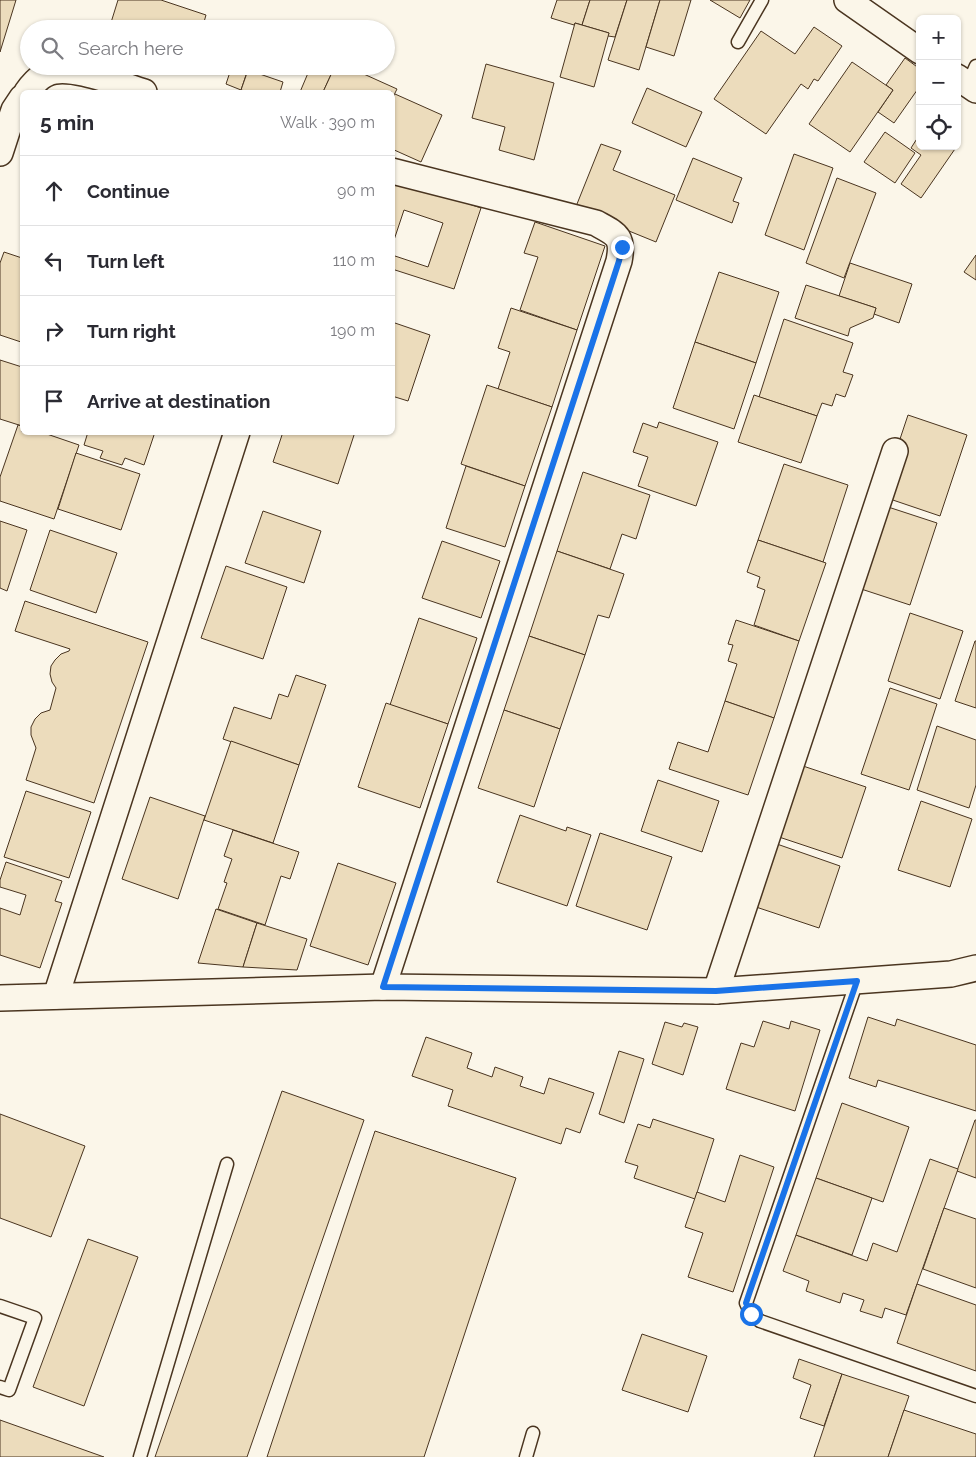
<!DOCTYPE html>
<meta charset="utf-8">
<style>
body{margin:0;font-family:Raleway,sans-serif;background:#f7f7f7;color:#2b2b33}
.controls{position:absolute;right:15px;top:15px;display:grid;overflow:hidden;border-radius:8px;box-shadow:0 1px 4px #0004}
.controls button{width:45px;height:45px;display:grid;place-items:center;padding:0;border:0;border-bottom:1px solid #e1e1e2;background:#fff;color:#2b2b33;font:25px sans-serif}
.stop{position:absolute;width:15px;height:15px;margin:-11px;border:4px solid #1a73e8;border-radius:50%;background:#fff}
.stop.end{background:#1a73e8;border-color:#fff;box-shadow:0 1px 5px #0008}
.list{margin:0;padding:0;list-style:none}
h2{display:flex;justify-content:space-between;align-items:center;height:65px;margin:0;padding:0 20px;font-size:21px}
h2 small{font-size:16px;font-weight:400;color:#7c7c81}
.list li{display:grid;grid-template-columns:32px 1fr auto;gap:15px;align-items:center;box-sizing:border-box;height:70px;padding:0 20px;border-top:1px solid #e1e1e2}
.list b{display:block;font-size:19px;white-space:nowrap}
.list em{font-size:16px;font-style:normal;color:#7c7c81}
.icon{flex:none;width:28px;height:28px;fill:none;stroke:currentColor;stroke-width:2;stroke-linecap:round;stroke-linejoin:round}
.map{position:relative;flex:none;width:976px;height:1457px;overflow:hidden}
.search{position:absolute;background:#fff;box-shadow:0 1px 4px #0004;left:20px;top:20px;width:375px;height:55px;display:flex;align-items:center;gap:12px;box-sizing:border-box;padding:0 18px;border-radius:28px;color:#7c7c81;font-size:19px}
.panel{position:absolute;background:#fff;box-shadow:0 1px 4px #0004;left:20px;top:90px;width:375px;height:345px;border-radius:8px}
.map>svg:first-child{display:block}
.building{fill:#ecdcbc;stroke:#4a3520}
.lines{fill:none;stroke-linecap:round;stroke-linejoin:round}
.lane-casing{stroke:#4a3520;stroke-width:15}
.street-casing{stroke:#4a3520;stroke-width:28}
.lane{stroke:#fbf6e9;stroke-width:12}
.street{stroke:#fbf6e9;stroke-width:25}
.route{stroke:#1a73e8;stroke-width:6}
</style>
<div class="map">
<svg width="976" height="1457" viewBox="0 0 976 1457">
<rect width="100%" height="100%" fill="#fbf6e9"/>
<g class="building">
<path d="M0,0H16L0,52Z"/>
<path d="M118,0H161L206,15L202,29H109Z"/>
<path d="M557,0H590L582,25L575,23L574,25L551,18Z"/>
<path d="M590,0H627L615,37L608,36L609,33L582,25Z"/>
<path d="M627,0H660L639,70L608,60Z"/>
<path d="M660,0H691L674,56L646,47Z"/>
<path d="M710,0H750L740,18Z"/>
<path d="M575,23L609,33L594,87L560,77Z"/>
<path d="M814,27L842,46L818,81L814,79L808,89L801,84L766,134L714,99L761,31L795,54Z"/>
<path d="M905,58L920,69V86L894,123L878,112L893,90L886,85Z"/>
<path d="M852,62L893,90L850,152L809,124Z"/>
<path d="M486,64L554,83L534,160L499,150L505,127L472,118Z"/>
<path d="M232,66H249L241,90L226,84Z"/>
<path d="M311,66H335L323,92H300Z"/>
<path d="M335,66H346L397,89L392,99V92H323Z"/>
<path d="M248,70L283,82L280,92H249L241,90Z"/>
<path d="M647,88L702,112L686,147L632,123Z"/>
<path d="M395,94L442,115L421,162L392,149V99Z"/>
<path d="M885,132L915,153L895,183L864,162Z"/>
<path d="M920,134V146H957L921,198L901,184L921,155L911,148Z"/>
<path d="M601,144L621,151L613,170L675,195L656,242L575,209Z"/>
<path d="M794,154L833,168L804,250L765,235Z"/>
<path d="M693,158L742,178L733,201L739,203L732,223L676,200Z"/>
<path d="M392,178L481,208L454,289L392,269V255L428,267L443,223L404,210L392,246Z"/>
<path d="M837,178L876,193L844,278L806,263Z"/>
<path d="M535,222L605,246L577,330L520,310L538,257L524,253Z"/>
<path d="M4,252L22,258V337L21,342L0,335V263Z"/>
<path d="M976,255V280L964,272Z"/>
<path d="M850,263L912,284L899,323L874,314L876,308L839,296Z"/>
<path d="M719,272L779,292L756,363L695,342Z"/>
<path d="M806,285L876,308L873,318L850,328L848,336L795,318Z"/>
<path d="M511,308L577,330L552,407L498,389L510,352L498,348Z"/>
<path d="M784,319L853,343L843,372L853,375L845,397L836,394L832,406L822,403L817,416L759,397Z"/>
<path d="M392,322L430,335L408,401L392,396Z"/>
<path d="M695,342L756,363L734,429L673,408Z"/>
<path d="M0,360L22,367V426L0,419Z"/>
<path d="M487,385L552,407L525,486L461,464Z"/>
<path d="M754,395L817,416L801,463L738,442Z"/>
<path d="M908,415L967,435L940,516L881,496Z"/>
<path d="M659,422L718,442L696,506L638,486L648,457L633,452L643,423L657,428Z"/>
<path d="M18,425L22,426V432H41L79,445L54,519L0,501V477Z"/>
<path d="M88,432H155L144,465L125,458L122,465L100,458L103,451L84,445Z"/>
<path d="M283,432H355L338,484L273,462Z"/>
<path d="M76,453L140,474L121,530L58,509Z"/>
<path d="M784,464L848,485L823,562L758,540Z"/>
<path d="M466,466L525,486L505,547L446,528Z"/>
<path d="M583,472L650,495L636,539L622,534L610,569L557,551Z"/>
<path d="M879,504L937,523L910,605L852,586Z"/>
<path d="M263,511L321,531L304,583L245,563Z"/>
<path d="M0,521L27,530L7,591L0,588Z"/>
<path d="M50,530L117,553L96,613L30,590Z"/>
<path d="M758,540L826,563L799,641L754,625L765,590L757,587L760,577L747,572Z"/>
<path d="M442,541L500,561L481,618L422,598Z"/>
<path d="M557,551L624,574L609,618L598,615L585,655L529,636Z"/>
<path d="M226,566L287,587L263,659L201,638Z"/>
<path d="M25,601L148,642L94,803L26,780L36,748L31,735V727L35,719L41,713L50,710L56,688L52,682L50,674L51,666L55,660L61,654L69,651L70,649L15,631Z"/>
<path d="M910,613L963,631L940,699L888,681Z"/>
<path d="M419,618L477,638L448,724L390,705Z"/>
<path d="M736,620L799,641L774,718L725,701L737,664L728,661L733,645L728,644Z"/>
<path d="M529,636L585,655L560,729L504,710Z"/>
<path d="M975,641H976V708L955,701Z"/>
<path d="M296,675L326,685L299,765L223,739L234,707L271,719L279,694L288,697Z"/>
<path d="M890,688L937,704L909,790L861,774Z"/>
<path d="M725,701L774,718L748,795L669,769L678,742L708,752Z"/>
<path d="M386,703L448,724L420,808L358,787Z"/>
<path d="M504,710L560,729L534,807L478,788Z"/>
<path d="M937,726L976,740V785L969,808L917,790Z"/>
<path d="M231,741L299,765L273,843L204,820Z"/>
<path d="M800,765L866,787L842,858L776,836Z"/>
<path d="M658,780L719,801L702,852L641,831Z"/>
<path d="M26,791L91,812L69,878L4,857Z"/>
<path d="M150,797L205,816L178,899L122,879Z"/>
<path d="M921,801L972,819L950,887L898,870Z"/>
<path d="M520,815L566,831L567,827L591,835L567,906L497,882Z"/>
<path d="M233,830L299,852L290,879L281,876L265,925L218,909L227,883L224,882L232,859L224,856Z"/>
<path d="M600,833L672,857L647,930L576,906Z"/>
<path d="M774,843L840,866L819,928L753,906Z"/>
<path d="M6,862L62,881L55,901L62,903L40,968L0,955V908L20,915L26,895L0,887V880Z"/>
<path d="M338,863L396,883L368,965L310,946Z"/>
<path d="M216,909L257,923L243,967L198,963Z"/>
<path d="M257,923L307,939L297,970L243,967Z"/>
<path d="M868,1017L895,1026L897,1019L976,1045V1111L878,1080L876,1087L849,1078Z"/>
<path d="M763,1021L789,1029L791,1021L820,1030L795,1111L726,1089L741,1043L754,1047Z"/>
<path d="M665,1022L682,1027L684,1023L698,1027L683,1075L652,1064Z"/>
<path d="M426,1037L472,1053L467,1068L492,1077L495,1067L523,1077L520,1086L544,1094L549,1078L594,1093L580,1133L566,1128L561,1144L448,1106L453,1090L412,1076Z"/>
<path d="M619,1051L644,1059L624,1123L599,1114Z"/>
<path d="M282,1091L364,1120L247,1457H155Z"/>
<path d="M842,1103L909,1127L883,1202L816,1178Z"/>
<path d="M0,1114L85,1146L51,1237L0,1218Z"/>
<path d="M653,1119L714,1139L695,1199L634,1178L638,1166L625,1162L638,1124L650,1128Z"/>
<path d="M975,1120H976V1178L957,1171Z"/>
<path d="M375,1131L516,1178L424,1457H267Z"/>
<path d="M740,1155L774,1167L733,1292L688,1277L703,1233L685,1227L697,1192L725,1202Z"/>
<path d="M930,1159L958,1169L906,1315L885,1308L882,1318L860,1311L864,1300L843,1293L840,1303L806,1291L809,1281L783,1271L796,1235L867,1261L873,1243L897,1252Z"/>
<path d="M816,1178L872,1198L852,1255L796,1235Z"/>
<path d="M944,1208L976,1219V1288L923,1269Z"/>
<path d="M88,1239L138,1257L84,1406L33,1387Z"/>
<path d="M917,1284L976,1305V1371L897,1343Z"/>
<path d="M642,1334L707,1356L688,1412L622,1390Z"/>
<path d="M799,1359L842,1374L824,1426L800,1418L811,1385L793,1378Z"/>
<path d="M842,1374L909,1396L888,1457H814Z"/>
<path d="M904,1410L976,1434V1457H888Z"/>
<path d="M0,1420L104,1457H0Z"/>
</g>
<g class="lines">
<g class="lane-casing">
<g id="lane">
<path d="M738,42L762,0"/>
<path d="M968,84L976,66"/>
<path d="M857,981L746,1303L751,1314L760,1321L976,1396"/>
<path d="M0,1306L35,1318L9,1390L0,1387"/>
<path d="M140,1457L227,1164"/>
<path d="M526,1457L533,1433"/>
</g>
</g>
<g class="street-casing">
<g id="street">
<path d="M847,0L920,51"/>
<path d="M957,77L976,90"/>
<path d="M27,92C31,86 39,77 46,74C68,62 121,85 144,92"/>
<path d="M0,153L14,110L22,98"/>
<path d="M383,987L619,261C624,236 616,234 596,223L392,171"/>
<path d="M716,991L895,451"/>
<path d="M56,996L237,432"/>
<path d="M0,998L383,987L716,991L951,974L976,968"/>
</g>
</g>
<use href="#lane" class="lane"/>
<use href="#street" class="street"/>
</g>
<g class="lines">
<path class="route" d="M622,247L619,261L383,987L716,991L857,981L750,1291L746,1303L751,1314"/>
</g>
</svg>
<div class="controls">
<button>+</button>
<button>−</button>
<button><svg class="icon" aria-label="locate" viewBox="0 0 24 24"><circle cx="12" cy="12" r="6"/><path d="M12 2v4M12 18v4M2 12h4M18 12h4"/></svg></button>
</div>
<div class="stop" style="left:751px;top:1314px"></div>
<div class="stop end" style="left:622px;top:247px"></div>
<div class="search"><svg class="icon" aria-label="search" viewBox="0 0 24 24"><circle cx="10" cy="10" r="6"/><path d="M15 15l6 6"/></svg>Search here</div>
<section class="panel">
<h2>5 min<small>Walk · 390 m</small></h2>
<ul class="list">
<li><svg class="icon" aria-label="ahead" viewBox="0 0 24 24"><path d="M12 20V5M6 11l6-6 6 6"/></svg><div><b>Continue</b></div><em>90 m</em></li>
<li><svg class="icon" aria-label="left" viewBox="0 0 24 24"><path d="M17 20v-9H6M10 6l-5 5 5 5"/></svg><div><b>Turn left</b></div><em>110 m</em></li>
<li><svg class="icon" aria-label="right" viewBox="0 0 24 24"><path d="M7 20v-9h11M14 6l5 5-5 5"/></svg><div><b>Turn right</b></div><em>190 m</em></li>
<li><svg class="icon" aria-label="arrive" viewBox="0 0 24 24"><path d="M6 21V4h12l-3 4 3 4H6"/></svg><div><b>Arrive at destination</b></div></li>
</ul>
</section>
</div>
